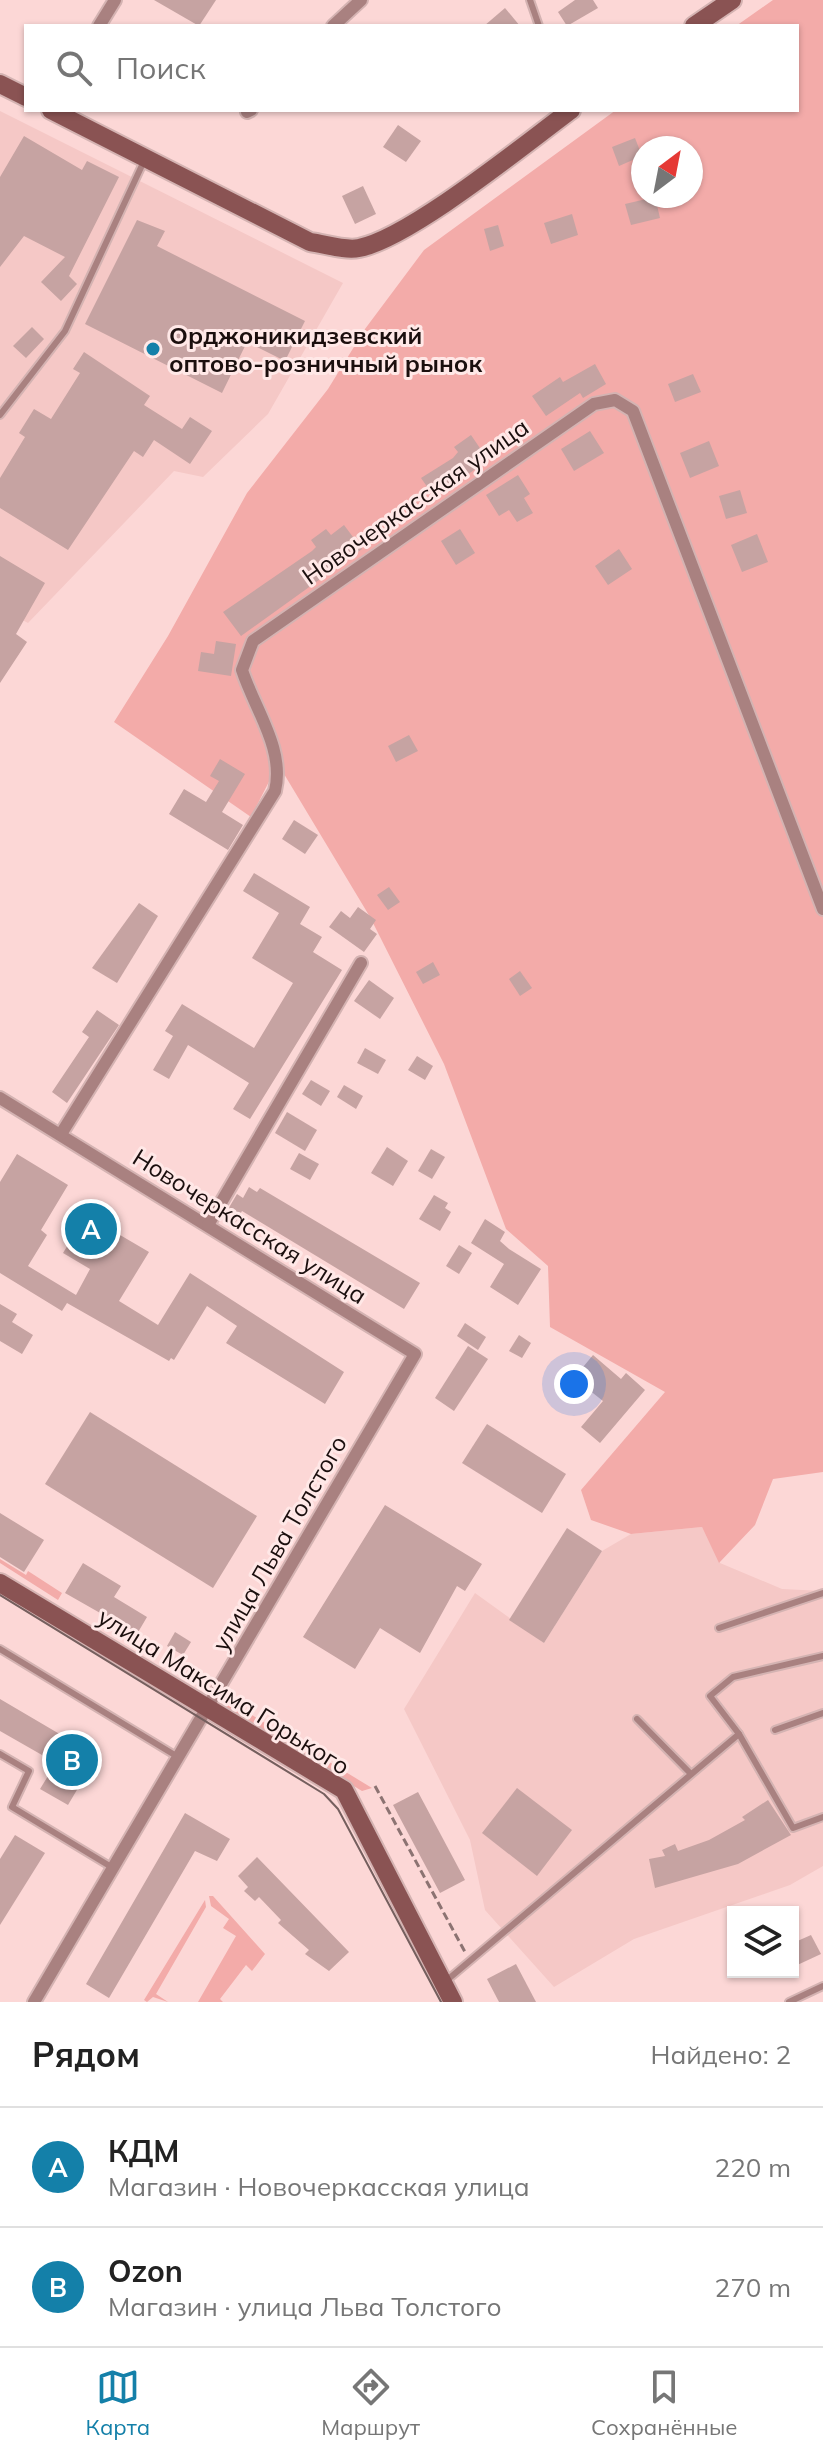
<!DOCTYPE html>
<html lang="ru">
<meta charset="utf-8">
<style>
body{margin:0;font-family:Mulish,sans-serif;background:#f2f2f2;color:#222}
.controls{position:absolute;right:24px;bottom:24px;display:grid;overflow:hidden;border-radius:0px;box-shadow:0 2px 6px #0004}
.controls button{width:72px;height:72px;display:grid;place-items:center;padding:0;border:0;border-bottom:2px solid #e0e0e0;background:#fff;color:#222;font:40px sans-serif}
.compass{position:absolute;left:631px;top:136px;width:72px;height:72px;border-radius:50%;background:#fff;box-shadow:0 2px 6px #0004;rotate:32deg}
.you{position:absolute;left:574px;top:1384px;width:28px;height:28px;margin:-20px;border:6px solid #fff;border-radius:50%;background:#1a73e8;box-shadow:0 0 0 12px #1a73e833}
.badge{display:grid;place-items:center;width:52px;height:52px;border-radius:50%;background:#1480a9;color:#fff;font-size:26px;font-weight:700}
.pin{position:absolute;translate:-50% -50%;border:4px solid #fff;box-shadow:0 2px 8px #0006}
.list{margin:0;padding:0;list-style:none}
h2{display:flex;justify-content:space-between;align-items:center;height:104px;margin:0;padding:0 32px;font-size:34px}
h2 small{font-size:26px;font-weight:400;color:#767676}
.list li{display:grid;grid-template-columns:52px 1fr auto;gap:24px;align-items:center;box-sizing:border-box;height:120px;padding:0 32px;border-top:2px solid #e0e0e0}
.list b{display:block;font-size:30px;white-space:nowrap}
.list p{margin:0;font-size:26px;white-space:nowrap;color:#767676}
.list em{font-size:26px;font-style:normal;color:#767676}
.icon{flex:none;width:44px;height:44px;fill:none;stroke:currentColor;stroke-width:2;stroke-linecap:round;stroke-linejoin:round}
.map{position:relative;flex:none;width:823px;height:2002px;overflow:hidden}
.search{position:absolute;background:#fff;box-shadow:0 2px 6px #0004;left:24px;right:24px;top:24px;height:88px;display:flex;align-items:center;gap:20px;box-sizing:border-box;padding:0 28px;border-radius:0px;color:#767676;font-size:30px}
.sheet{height:344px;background:#fff}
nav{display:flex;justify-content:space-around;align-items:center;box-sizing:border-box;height:112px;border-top:2px solid #e0e0e0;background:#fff;font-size:22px;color:#767676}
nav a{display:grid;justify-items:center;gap:4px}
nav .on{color:#1480a9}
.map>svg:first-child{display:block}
.built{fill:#f5c8c6}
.green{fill:#f3aba9;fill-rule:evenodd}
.building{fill:#c6a3a2}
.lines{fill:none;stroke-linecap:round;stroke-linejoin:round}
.lane-casing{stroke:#d4b3b2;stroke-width:10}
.street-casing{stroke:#d4b3b2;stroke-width:16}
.secondary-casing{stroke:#d4b3b2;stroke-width:22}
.path{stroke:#8c7372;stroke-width:3;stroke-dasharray:8 4;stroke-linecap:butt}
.lane{stroke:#a98180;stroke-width:6}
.street{stroke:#a98180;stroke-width:12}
.secondary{stroke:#8a5353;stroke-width:18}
.tram{stroke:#755f5e;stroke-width:2}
.poi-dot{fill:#1480a9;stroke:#ffe8e7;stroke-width:3}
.labels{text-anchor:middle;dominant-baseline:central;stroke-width:6;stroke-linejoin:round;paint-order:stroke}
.poi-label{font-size:24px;font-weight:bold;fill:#1b0f0e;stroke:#ffe8e7;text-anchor:start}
.street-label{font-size:24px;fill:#1b0f0e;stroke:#ffe8e7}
</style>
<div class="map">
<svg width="823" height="2002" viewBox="0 0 823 2002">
<rect width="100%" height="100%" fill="#fcd7d6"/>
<g class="built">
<path d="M0,111L343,283L268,414L203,477L174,471L28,623L0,608Z"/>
<path d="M702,1527L720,1563L782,1589L823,1591V1866L790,1885L634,1939L554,1987L485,1910L470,1840L404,1709L475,1593L544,1643L602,1551L631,1534Z"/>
</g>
<g class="green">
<path d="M773,0H823V1472L773,1479L755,1525L719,1563L702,1527L631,1534L591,1520L581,1490L665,1392L550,1327L548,1266L506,1229L444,1064L370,917L278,764L251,817L114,722L168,636L247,493L328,389L365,329L424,250L616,110H797V26H736ZM643,148H691V196H643Z"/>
<path d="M0,1559L26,1575L28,1571L62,1593L58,1600L0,1563Z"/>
<path d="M224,1698L372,1788L362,1791L220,1705Z"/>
<path d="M209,1896H213L265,1954L252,1971L246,1965L220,1999L223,2002H198L236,1936L223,1928L229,1919L211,1906Z"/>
<path d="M205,1900L206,1907L156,1994L168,2002L153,1997L147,2002L144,2000Z"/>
</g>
<g class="building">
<path d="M154,0H216L199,26Z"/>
<path d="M575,0H593L598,8L567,26L558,12Z"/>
<path d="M505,8L520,26H484Z"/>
<path d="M398,125L421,141L406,162L383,147Z"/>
<path d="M24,136L82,170L87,161L119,177L69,276L77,284L61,301L41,282L65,257L24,236L0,267V177Z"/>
<path d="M635,138L642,156L619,166L612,147Z"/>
<path d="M363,186L376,214L355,224L342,196Z"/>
<path d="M655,197L660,218L631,225L625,204Z"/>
<path d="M572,214L578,235L551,244L544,223Z"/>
<path d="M137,220L165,231L157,246L305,321L285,361L247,342L222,393L85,324Z"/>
<path d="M498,225L504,246L490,251L484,229Z"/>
<path d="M32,327L44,339L26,358L13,346Z"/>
<path d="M84,352L150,396L144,405L182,429L190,417L212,431L190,464L154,440L143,457L134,451L68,550L0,508V478L25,437L19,433L34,409L51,419L80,373L73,369Z"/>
<path d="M595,364L606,384L583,398L580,393L546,416L532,396L560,377L563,382Z"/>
<path d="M693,374L701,392L675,402L668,384Z"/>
<path d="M590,431L604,453L574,471L561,449Z"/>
<path d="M471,435L488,460L435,498L421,478L453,458L458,452L454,447Z"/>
<path d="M709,441L719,466L690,478L680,453Z"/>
<path d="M518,475L530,494L524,498L533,513L517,522L509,510L499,516L486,495Z"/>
<path d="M740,490L747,513L726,519L719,496Z"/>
<path d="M344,525L362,549L241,636L223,612L312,551L316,547L311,540L326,529L331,535Z"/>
<path d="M460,529L475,553L456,565L441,541Z"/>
<path d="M757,534L768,562L742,572L731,545Z"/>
<path d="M619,549L632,569L608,585L595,566Z"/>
<path d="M0,556L45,583L16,634L27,642L0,683Z"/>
<path d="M216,641L236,644L231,676L198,671L201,652L214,654Z"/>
<path d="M409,735L418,751L396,762L388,746Z"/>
<path d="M220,759L245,774L222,812L243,825L228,850L169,814L184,789L206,802L219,781L210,776Z"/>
<path d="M294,820L318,835L305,854L282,839Z"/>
<path d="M254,873L310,907L300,924L322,937L313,952L342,970L250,1119L233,1109L249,1083L188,1045L169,1079L153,1070L173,1036L165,1031L182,1004L254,1048L293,983L252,958L279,913L243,891Z"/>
<path d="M389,887L400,902L388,910L377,895Z"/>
<path d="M139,903L158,916L117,983L92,968Z"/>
<path d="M358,907L376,920L370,929L377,934L364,952L329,927L341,911L350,918Z"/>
<path d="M433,962L440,975L423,984L416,972Z"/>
<path d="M520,971L532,988L520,996L509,979Z"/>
<path d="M369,980L394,998L380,1019L354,1001Z"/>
<path d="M97,1010L119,1025L67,1103L52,1092L89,1037L82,1032Z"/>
<path d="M365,1048L386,1060L378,1074L357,1063Z"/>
<path d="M417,1056L433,1066L425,1080L408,1070Z"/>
<path d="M311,1080L330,1091L321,1106L302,1094Z"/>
<path d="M344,1085L363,1096L356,1109L337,1097Z"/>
<path d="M287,1112L317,1130L305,1151L275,1133Z"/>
<path d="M387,1147L408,1161L393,1186L371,1173Z"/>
<path d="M431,1149L445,1157L432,1179L418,1171Z"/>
<path d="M299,1153L319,1164L310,1180L290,1169Z"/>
<path d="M17,1154L68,1185L41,1230L47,1235L28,1266L76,1295L90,1269L63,1253L86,1215L149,1252L119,1301L158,1325L190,1273L344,1372L325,1404L226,1343L237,1326L207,1306L174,1360L171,1358L169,1361L67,1303L62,1311L0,1273V1182Z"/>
<path d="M249,1187L257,1192L260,1188L420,1283L404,1309L242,1211L235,1223L224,1216L237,1194L243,1198Z"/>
<path d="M434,1195L448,1203L445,1208L451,1212L440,1231L419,1219Z"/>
<path d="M485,1219L505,1232L500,1241L509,1249L541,1269L518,1305L490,1287L504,1264L471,1243Z"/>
<path d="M459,1245L472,1253L459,1274L446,1266Z"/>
<path d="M0,1304L17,1314L12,1322L33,1335L22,1354L0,1341Z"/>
<path d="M465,1323L486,1337L478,1350L457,1336Z"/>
<path d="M519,1335L531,1343L522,1358L509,1351Z"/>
<path d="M468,1346L488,1359L454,1411L435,1398Z"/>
<path d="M593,1355L621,1379L626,1373L645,1390L600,1443L581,1427L603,1401L574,1378Z"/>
<path d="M90,1412L257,1516L213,1588L45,1484Z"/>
<path d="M487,1424L566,1474L542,1513L462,1463Z"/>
<path d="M385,1505L482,1564L465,1591L457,1586L420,1653L380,1628L355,1669L303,1637Z"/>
<path d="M0,1513L44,1540L24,1572L0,1557Z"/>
<path d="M567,1528L602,1551L544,1643L509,1620Z"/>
<path d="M83,1563L121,1586L114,1597L147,1617L137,1634L65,1593Z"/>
<path d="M175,1632L191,1642L183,1655L167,1646Z"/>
<path d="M0,1699L97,1756L68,1805L40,1789L56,1763L0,1731Z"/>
<path d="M517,1788L572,1830L537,1876L482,1833Z"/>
<path d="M418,1792L465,1880L440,1893L393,1805Z"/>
<path d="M768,1800L791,1835L738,1864L655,1888L649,1859L665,1856L662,1850L675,1844L678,1851L709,1840L745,1820L742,1817Z"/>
<path d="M185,1813L230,1839L217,1861L195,1851L109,1998L86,1984Z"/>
<path d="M15,1835L45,1853L0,1925V1859Z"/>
<path d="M257,1857L349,1952L329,1971L305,1954L309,1950L278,1923L281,1920L259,1897L255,1901L244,1891L248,1887L238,1876Z"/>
<path d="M811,1935L821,1954L793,1967V1943Z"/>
<path d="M516,1964L536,2002H499L487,1979Z"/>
</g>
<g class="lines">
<g class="lane-casing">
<g id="lane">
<path d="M530,0L539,26"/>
<path d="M0,415L65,331L144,161"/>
<path d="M719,1628L823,1593"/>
<path d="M0,1649L178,1757"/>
<path d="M637,1719L691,1774"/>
<path d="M775,1730L823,1713"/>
<path d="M739,1734L793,1828L823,1817"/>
<path d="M0,1754L29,1771L12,1807L113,1868"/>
<path d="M446,1981L739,1734L710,1696L733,1677L823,1656"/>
<path d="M789,2002L823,1986"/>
</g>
</g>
<g class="street-casing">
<g id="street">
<path d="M99,26L115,0"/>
<path d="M333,26L361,0"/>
<path d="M247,112L251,110"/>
<path d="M0,1098L415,1354L34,2002"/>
<path d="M61,1134L275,791C285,749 255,710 242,670L253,641L594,404L615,400L633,411L823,909"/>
<path d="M208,1225L361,963"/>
</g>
</g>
<g class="secondary-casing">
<g id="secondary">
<path d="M694,26L732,0"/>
<path d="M0,84L26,97"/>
<path d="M51,110L310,242C325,244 345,251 359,248C410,238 525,144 571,110"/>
<path d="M0,1583L344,1790L453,2002"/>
</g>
</g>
<path class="path" d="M375,1786L465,1952"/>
<use href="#lane" class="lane"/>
<use href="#street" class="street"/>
<use href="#secondary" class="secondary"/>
<path class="tram" d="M0,1595L324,1794L338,1809L441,2002"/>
</g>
<circle class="poi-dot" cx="153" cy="349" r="8"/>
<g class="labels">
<g class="poi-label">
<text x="169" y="335">Орджоникидзевский<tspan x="169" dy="28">оптово-розничный рынок</tspan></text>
</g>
<g class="street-label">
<text transform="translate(415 501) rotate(-35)">Новочеркасская улица</text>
<text transform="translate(250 1226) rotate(32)">Новочеркасская улица</text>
<text transform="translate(279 1543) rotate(-60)">улица Льва Толстого</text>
<text transform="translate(224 1691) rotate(32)">улица Максима Горького</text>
</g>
</g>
</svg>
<div class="controls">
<button><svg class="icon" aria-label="layers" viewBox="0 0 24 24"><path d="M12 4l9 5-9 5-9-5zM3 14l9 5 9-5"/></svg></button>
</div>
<svg class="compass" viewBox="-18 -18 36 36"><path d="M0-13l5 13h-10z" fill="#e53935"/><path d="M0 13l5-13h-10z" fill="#767676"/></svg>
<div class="you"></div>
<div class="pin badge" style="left:91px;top:1229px">A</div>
<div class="pin badge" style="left:72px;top:1760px">B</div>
<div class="search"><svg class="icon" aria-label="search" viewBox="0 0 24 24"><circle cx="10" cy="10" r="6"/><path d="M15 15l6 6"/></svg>Поиск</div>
</div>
<section class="sheet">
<h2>Рядом<small>Найдено: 2</small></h2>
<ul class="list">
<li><span class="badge">A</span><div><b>КДМ</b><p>Магазин · Новочеркасская улица</p></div><em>220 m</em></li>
<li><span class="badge">B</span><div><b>Ozon</b><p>Магазин · улица Льва Толстого</p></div><em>270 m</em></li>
</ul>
</section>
<nav>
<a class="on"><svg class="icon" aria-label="map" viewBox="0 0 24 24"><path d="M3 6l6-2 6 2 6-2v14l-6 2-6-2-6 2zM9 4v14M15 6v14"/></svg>Карта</a>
<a><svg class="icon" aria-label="directions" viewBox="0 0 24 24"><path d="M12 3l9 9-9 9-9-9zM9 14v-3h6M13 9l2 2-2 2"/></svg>Маршрут</a>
<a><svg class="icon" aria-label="saved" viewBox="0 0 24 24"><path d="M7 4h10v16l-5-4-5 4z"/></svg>Сохранённые</a>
</nav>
